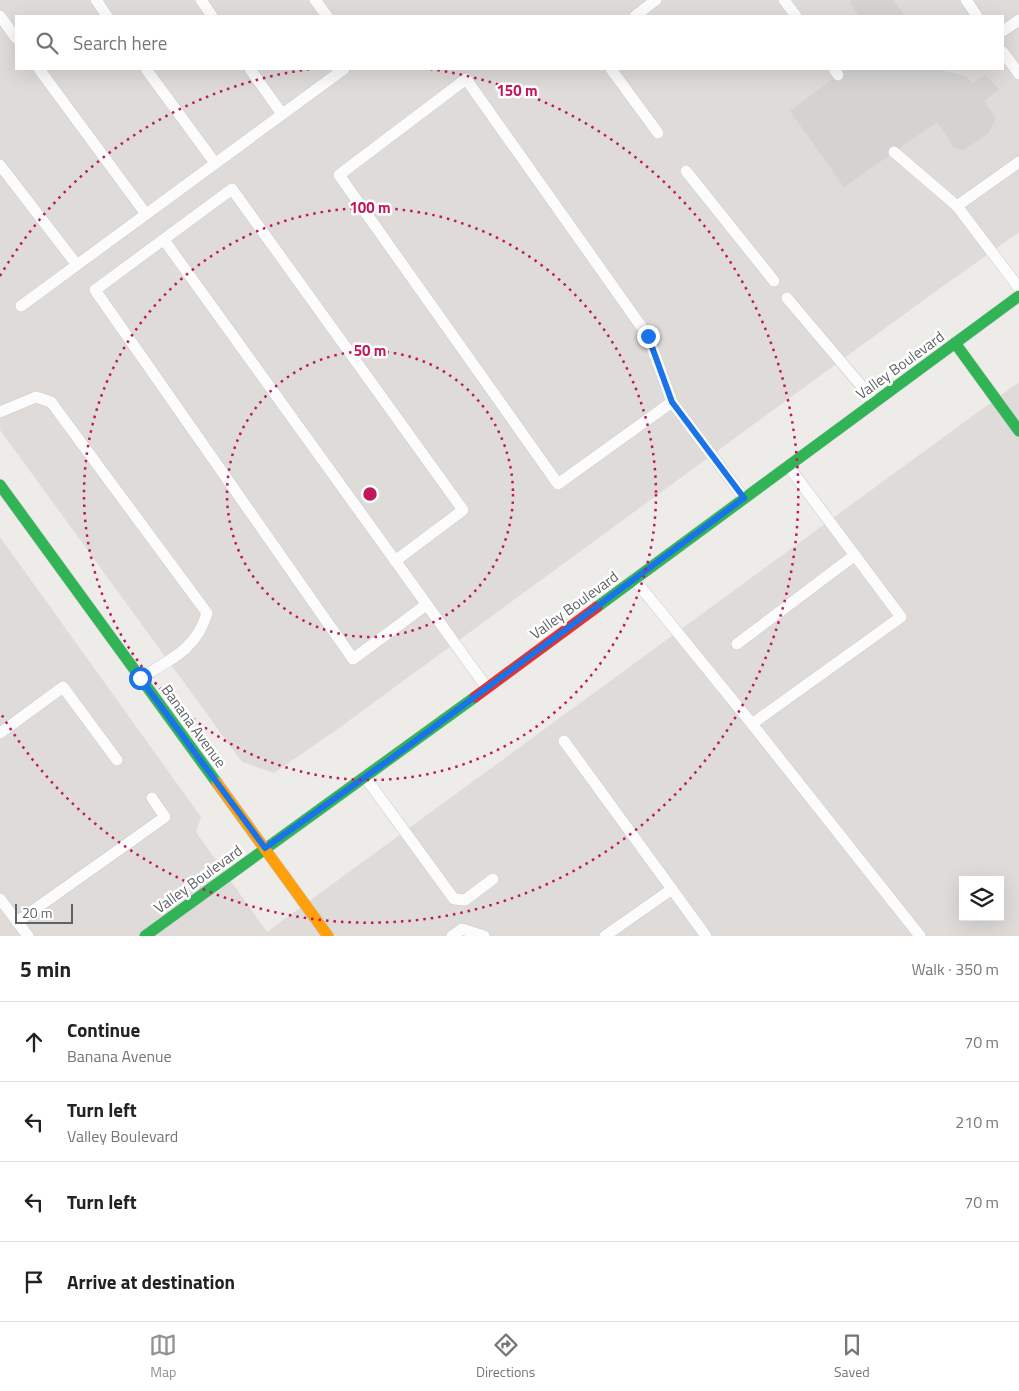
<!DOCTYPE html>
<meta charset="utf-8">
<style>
body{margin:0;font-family:"Titillium Web",sans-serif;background:#f2f2f2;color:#222}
.controls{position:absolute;right:15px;bottom:15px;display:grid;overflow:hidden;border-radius:0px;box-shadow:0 5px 20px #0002}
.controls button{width:45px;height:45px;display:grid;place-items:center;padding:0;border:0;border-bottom:1px solid #e0e0e0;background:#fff;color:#222;font:25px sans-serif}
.scale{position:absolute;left:15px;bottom:12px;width:58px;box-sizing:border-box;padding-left:5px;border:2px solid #5e6366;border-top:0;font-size:14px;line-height:18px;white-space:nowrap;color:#5e6366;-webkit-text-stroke:4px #fff;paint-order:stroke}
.stop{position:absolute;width:15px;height:15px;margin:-11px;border:4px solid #1a73e8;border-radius:50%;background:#fff}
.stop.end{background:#1a73e8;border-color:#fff;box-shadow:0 1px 5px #0008}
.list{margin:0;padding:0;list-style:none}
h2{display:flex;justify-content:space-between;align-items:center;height:65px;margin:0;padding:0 20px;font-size:21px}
h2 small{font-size:16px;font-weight:400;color:#767676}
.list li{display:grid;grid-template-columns:32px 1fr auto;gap:15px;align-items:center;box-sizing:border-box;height:80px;padding:0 20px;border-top:1px solid #e0e0e0}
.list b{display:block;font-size:19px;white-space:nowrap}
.list p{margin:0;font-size:16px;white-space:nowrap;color:#767676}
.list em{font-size:16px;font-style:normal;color:#767676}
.icon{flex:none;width:28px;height:28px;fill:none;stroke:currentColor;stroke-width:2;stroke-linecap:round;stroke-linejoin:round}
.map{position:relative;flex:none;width:1019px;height:936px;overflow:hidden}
.search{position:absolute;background:#fff;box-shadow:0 5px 20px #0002;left:15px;right:15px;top:15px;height:55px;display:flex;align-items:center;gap:12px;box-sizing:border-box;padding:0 18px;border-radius:0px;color:#767676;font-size:19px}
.sheet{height:385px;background:#fff}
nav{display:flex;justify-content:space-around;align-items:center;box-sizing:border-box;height:70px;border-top:1px solid #e0e0e0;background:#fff;font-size:14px;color:#767676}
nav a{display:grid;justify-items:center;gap:2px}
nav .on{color:#909394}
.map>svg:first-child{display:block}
.industrial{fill:#dedbd9;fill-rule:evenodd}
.building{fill:#d5d3d2}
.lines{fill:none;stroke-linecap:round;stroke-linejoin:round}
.lane-casing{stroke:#cacbcb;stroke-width:12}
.fast-casing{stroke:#c8c9c8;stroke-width:12}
.slow-casing{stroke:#c8c9c8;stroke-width:12}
.jam-casing{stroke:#c8c9c8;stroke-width:12}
.lane{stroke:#fcfcfc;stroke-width:11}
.fast{stroke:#30b455;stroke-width:11}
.slow{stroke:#ff9f0a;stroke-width:11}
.jam{stroke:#e5322d;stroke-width:11}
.route{stroke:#1a73e8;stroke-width:6}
.ring{fill:none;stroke:#c2185b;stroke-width:2.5;stroke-dasharray:2.5 5}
.labels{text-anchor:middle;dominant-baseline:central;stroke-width:5;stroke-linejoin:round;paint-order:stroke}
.street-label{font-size:15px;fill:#5e6366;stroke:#fff}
.centre{fill:#c2185b;stroke:#fff;stroke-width:2.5}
.ring-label{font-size:15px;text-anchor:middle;font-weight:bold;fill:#c2185b;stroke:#fff;stroke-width:5;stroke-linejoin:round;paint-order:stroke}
</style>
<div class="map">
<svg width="1019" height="936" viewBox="0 0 1019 936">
<rect width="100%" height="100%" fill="#eeece9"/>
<g class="industrial">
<path d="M0,0H1019V232L925,299L339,728L274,773L242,762L0,430ZM16,16H1003V69H16Z"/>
<path d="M1019,382V936H0V537L201,817L196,832L267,932ZM963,880H1000V917H963Z"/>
</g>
<g class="building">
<path d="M852,0H893L905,16H860L849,2Z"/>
<path d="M846,69H943L945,71L966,76L973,83L985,75L999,89L984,101L996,118L989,133L964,150L954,148L937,122L844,187L790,111Z"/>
</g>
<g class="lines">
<g class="lane-casing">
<g id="lane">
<path d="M96,0L107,16"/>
<path d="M201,0L212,16"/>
<path d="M315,0L327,16"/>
<path d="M784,0L796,16"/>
<path d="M966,0L977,16"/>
<path d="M0,16L16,38"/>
<path d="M635,16L656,0"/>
<path d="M1003,31L1019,20"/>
<path d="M1003,52L1019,74"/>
<path d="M39,69L146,214"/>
<path d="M146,69L215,163"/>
<path d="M250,69L282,114"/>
<path d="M611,69L658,133"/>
<path d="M834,69L838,75"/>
<path d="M894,152L957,206"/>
<path d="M1019,162L957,206L1019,288"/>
<path d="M0,165L77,265"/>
<path d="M686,171L774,281"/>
<path d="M164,240L487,688"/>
<path d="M787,298L875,402"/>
<path d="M21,306L344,69"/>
<path d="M672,402L558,484L339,175L466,79L648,336L672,402L744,498"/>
<path d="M0,412L36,397L51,402L207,613C197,649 170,660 140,678"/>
<path d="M395,561L463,510L232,189L95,290L353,659L426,605"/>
<path d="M634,579L752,724L920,936"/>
<path d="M737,644L855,555"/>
<path d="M752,724L901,617L788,466"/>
<path d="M0,733L63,687L117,760"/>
<path d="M564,741L706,936"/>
<path d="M365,777L454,899L465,900L493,879"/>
<path d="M0,899L28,936"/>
<path d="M17,922L165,817L152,798"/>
<path d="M452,936L462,929L484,936"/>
<path d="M605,936L672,889"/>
</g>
</g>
<g class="fast-casing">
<g id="fast">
<path d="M955,343L1019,431"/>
<path d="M0,485L217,783"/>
<path d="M597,607L1019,296"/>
<path d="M145,936L475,697"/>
</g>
</g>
<g class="slow-casing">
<path id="slow" d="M217,783L328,936"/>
</g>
<g class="jam-casing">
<path id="jam" d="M475,697L597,607"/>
</g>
<use href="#lane" class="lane"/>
<use href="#fast" class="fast"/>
<use href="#slow" class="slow"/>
<use href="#jam" class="jam"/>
</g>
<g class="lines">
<path class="route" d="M140,678L265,848L396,755L744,498L672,402L648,336"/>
</g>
<g class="ring">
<circle cx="370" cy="494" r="143"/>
<circle cx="370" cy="494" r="286"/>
<path d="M0 276A429 429 0 0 1 310 69M430 69A429 429 0 1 1 0 712"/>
</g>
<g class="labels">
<g class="street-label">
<text transform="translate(900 365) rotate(-36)">Valley Boulevard</text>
<text transform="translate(574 605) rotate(-36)">Valley Boulevard</text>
<text transform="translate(194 726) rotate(54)">Banana Avenue</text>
<text transform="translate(198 879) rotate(-36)">Valley Boulevard</text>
</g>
</g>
<circle cx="370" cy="494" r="8" class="centre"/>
<g class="ring-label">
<text x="517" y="96">150 m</text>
<text x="370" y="213">100 m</text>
<text x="370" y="356">50 m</text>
</g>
</svg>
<div class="controls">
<button><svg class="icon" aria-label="layers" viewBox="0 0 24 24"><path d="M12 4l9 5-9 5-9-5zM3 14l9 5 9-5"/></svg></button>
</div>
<div class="scale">20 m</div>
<div class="stop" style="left:140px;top:678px"></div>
<div class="stop end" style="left:648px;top:336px"></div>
<div class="search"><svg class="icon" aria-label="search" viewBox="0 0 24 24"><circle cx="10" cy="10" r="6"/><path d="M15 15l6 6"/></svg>Search here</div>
</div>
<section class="sheet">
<h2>5 min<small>Walk · 350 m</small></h2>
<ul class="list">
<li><svg class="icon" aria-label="ahead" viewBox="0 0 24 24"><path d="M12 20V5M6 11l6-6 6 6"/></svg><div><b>Continue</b><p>Banana Avenue</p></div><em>70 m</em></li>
<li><svg class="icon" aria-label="left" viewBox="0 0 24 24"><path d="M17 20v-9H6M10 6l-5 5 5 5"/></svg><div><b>Turn left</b><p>Valley Boulevard</p></div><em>210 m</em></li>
<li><svg class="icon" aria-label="left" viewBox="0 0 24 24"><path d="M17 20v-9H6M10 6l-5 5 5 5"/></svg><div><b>Turn left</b></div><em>70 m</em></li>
<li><svg class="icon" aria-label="arrive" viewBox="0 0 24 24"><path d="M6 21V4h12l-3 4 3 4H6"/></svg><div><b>Arrive at destination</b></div></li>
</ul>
</section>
<nav>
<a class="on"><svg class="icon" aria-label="map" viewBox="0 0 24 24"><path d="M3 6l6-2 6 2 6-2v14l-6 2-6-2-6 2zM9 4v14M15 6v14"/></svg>Map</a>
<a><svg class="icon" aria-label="directions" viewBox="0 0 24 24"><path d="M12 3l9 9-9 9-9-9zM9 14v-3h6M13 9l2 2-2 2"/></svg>Directions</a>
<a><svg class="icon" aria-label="saved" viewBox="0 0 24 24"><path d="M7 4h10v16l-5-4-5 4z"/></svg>Saved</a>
</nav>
